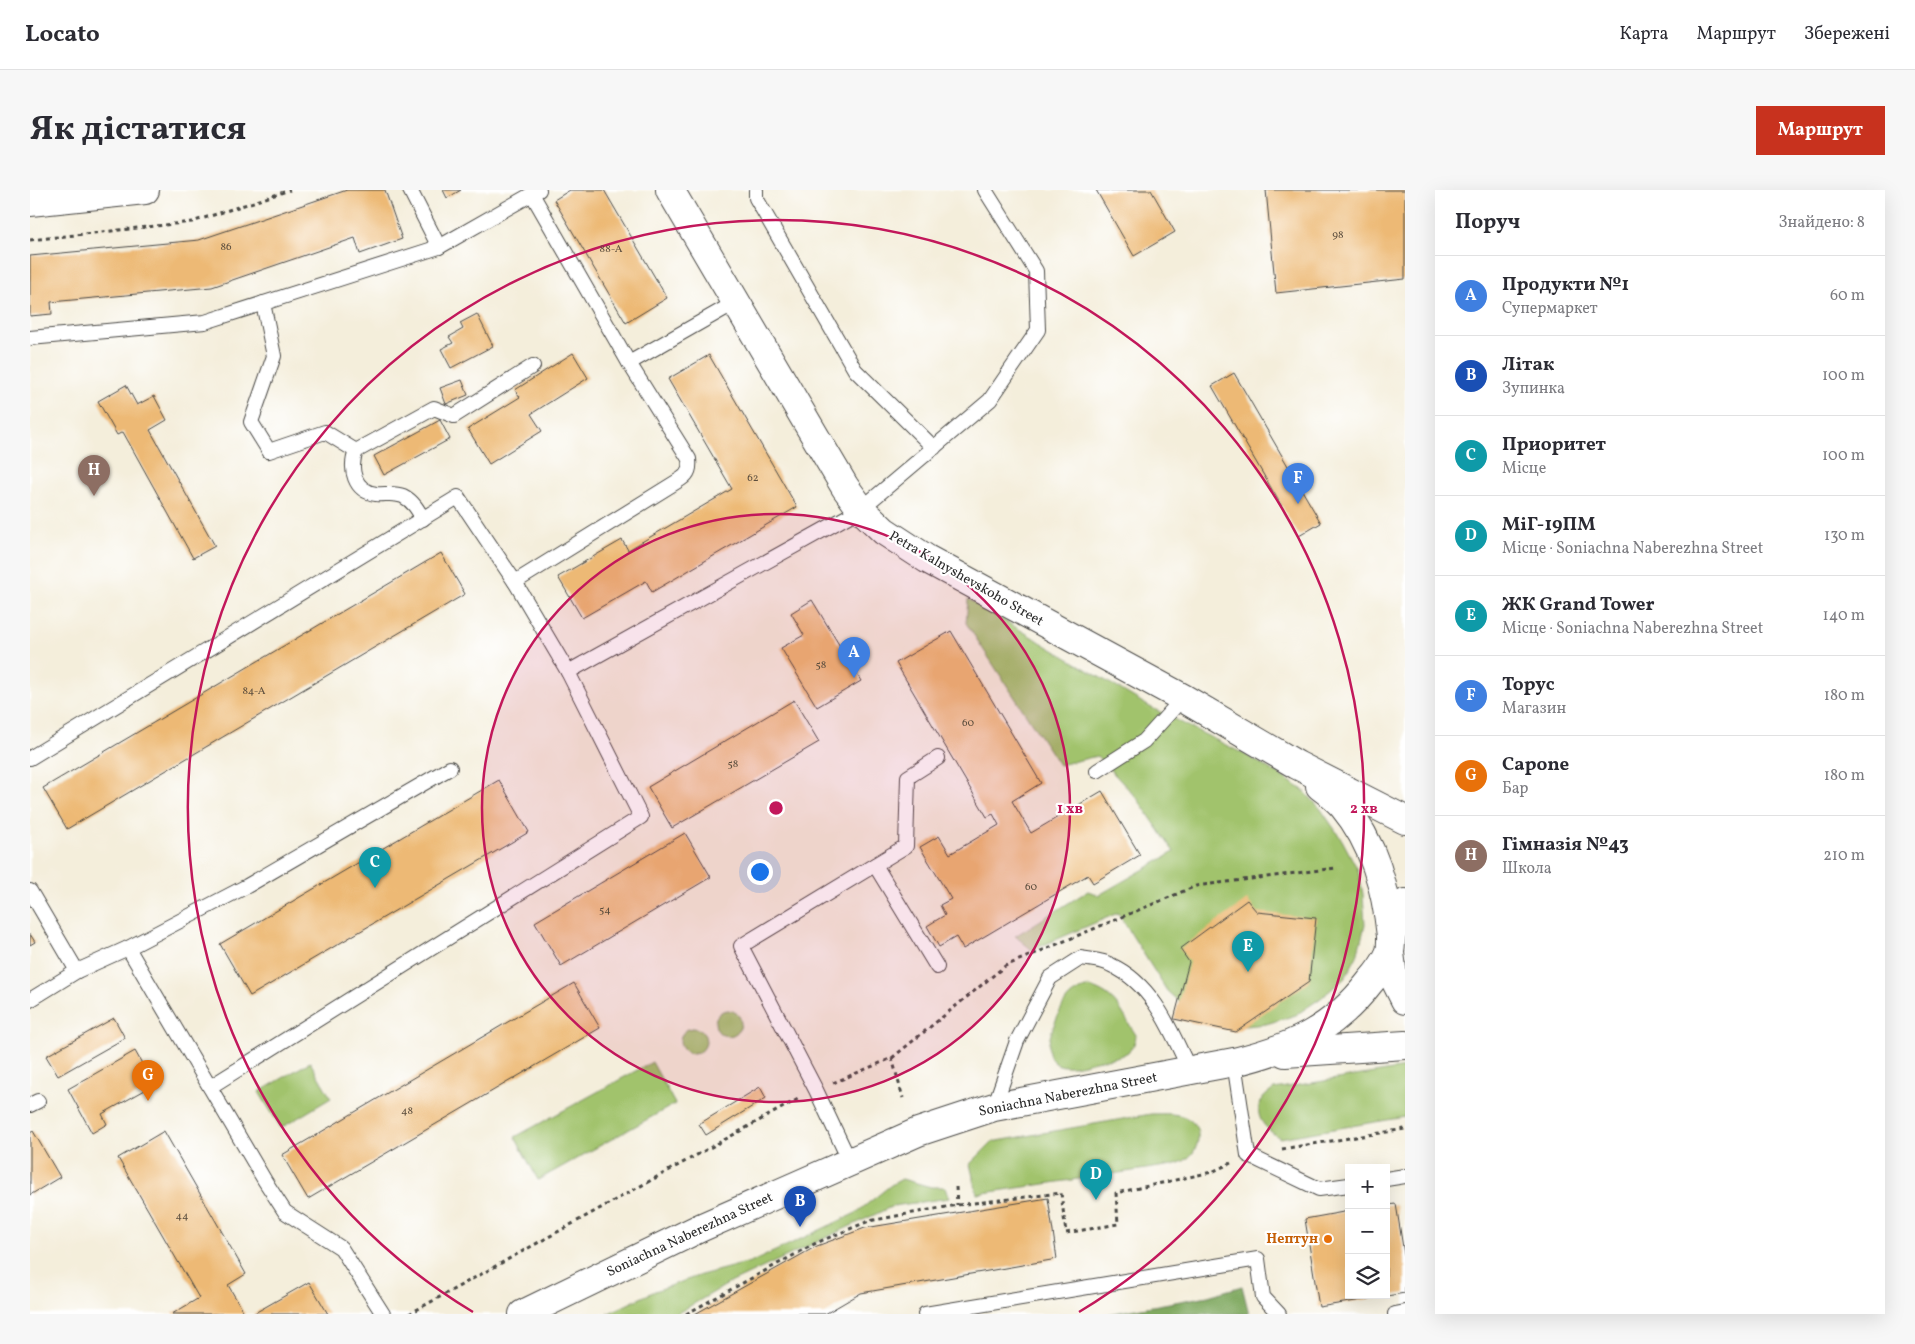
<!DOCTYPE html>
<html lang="uk">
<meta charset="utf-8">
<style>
body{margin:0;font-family:Vollkorn,serif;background:#f7f7f7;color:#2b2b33}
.controls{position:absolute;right:15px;bottom:15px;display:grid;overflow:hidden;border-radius:0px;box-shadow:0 5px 20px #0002}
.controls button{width:45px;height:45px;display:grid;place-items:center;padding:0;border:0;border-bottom:1px solid #e1e1e2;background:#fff;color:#2b2b33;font:25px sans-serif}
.you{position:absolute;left:729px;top:681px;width:18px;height:18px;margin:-12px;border:4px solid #fff;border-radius:50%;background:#1a73e8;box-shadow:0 0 0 8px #1a73e833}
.badge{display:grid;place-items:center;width:32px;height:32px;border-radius:50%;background:#c8321e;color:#fff;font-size:16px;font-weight:700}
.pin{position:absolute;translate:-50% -41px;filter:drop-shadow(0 1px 2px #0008)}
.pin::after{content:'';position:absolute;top:26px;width:18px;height:15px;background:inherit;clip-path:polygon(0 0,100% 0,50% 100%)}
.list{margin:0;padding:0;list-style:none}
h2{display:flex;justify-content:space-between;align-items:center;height:65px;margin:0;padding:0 20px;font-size:21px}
h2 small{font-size:16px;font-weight:400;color:#7c7c81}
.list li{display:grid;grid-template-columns:32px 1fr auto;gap:15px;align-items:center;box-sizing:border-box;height:80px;padding:0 20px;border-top:1px solid #e1e1e2}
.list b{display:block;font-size:19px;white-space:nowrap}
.list p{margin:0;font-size:16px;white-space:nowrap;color:#7c7c81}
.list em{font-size:16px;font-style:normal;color:#7c7c81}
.icon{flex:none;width:28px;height:28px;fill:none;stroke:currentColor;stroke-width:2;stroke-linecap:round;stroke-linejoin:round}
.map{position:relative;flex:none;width:1375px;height:1124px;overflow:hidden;border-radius:0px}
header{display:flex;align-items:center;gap:30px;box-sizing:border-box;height:70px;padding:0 25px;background:#fff;border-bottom:1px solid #e1e1e2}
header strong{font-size:24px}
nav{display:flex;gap:28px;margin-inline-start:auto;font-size:18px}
.intro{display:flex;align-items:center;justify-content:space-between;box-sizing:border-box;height:120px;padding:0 30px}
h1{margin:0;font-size:35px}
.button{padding:12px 22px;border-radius:0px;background:#c8321e;color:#fff;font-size:18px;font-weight:700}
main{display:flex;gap:30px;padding:0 30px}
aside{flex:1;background:#fff;border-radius:0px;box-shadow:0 5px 20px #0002}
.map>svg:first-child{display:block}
.green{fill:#a1c36c;stroke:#66774c}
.forest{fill:#80a960;stroke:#566a46}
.building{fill:#edb975}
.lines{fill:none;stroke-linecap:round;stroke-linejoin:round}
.service-casing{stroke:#494845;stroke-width:16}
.secondary-casing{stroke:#494845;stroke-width:30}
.primary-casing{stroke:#494845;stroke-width:30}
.path{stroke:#494845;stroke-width:3;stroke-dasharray:4 4;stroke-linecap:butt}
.service{stroke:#fff;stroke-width:14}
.secondary{stroke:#fff;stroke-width:28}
.primary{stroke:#fff;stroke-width:28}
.ring{fill:none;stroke:#c2185b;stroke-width:2.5}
.food-dot{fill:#e8710a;stroke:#fff;stroke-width:2}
.labels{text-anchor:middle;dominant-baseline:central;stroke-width:4.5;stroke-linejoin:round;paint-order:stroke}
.number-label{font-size:11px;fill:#5c4e3e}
.street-label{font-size:14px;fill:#2b2b2b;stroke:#fff}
.food-label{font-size:14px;font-weight:bold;fill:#c56008;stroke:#fff;text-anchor:end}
.centre{fill:#c2185b;stroke:#fff;stroke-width:2.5}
.ring-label{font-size:15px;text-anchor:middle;font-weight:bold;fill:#c2185b;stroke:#fff;stroke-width:4.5;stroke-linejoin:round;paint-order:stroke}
</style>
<header>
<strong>Locato</strong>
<nav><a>Карта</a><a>Маршрут</a><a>Збережені</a></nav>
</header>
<div class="intro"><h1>Як дістатися</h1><a class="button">Маршрут</a></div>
<main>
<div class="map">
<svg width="1375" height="1124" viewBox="0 0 1375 1124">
<rect width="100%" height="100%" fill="#fff"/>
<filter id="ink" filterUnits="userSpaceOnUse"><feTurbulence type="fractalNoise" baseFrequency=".02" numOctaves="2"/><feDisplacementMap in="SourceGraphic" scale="10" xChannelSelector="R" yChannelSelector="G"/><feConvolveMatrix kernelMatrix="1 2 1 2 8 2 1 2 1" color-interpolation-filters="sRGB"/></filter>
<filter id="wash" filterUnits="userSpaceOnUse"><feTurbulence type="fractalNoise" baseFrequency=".0096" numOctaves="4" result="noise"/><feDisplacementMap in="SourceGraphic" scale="20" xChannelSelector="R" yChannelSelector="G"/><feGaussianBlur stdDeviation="1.12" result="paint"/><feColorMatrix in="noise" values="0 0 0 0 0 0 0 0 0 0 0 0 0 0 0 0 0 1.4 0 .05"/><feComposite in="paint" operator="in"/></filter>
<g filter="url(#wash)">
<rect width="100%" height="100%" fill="#f4eedb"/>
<g class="green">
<path d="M938,409L1120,517L1214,564L1250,585L1273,600L1290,618L1312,650L1328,680L1333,704L1335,735L1327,766L1315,788L1291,808L1266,825L1236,834L1204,837L1163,824L1137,801L1088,723L1002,760L985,746L1058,701L1069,705L1144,662L1107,608L1067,566L1029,575L936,433Z"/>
<path d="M1059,797C1087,805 1091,822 1106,845C1105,852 1104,857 1098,862C1089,868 1075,869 1065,871C1058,873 1050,875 1043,876C1009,879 1018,849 1026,830C1035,810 1038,803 1059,797Z"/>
<circle cx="698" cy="833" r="13"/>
<circle cx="663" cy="851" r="13"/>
<path d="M280,872L301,908L251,938L229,902Z"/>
<path d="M622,872L645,914L508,990L485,947Z"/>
<path d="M1375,878V927L1250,948C1237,940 1222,927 1232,910C1234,906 1240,902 1244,899Z"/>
<path d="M1121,924C1133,924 1149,922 1160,930C1173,940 1169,959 1158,968C1154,972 1148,973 1143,975L947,1004L940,974L962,952Z"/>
<path d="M872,989L901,997H915L919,1008L863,1016L698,1094L646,1124H577L625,1101L671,1085L724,1071L826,1023L861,995Z"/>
</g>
<path class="forest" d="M1212,1096L1219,1124H1078L1178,1106Z"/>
<g id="blocks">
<g class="building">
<path d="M317,0H355L372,49L330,64L325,48L182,97L21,112L22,124L0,126V66L169,50Z"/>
<path d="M413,0H431L417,8Z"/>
<path d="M540,0H574L637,108L596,133L524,10Z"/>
<path d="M1066,0H1121L1145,42L1104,66Z"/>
<path d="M1236,0H1375V89L1246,103Z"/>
<path d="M447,124L463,156L421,178L411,159L423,153L419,147L433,139L430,133Z"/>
<path d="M543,163L558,188L501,224L512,241L459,274L438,239L490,207L485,200Z"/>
<path d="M679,165L767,317L622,402L616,391L552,428L528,387L592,350L598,360L702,299L638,189Z"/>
<path d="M1204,183L1291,333L1269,346L1182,196Z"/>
<path d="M432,190L438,205L416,214L410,198Z"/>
<path d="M96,195L107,215L124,206L137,230L120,240L185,356L163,368L93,242L87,245L68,211Z"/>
<path d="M410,230L420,249L354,285L344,266Z"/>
<path d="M411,363L435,404L37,639L13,598Z"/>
<path d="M782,410L831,491L787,517L751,458L774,445L761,423Z"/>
<path d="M921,441L1011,593L982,611L1001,643L1072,601L1110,665L1063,693L1058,685L933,759L926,747L909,757L897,736L915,725L910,715L921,709L890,657L909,646L920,664L969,635L963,624L957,627L866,473Z"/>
<path d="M764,510L789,552L642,638L618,597Z"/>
<path d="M469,590L499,642L220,806L190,754Z"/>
<path d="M655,643L681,687L531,776L505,732Z"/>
<path d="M1217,710L1227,722L1286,728L1279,792L1206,842L1144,829L1159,772L1150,759Z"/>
<path d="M0,744L5,752L0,755Z"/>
<path d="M544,793L570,838L278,1009L252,965Z"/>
<path d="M84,828L95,848L28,886L16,866Z"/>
<path d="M105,861L124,895L72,924L77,934L62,943L38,899Z"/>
<path d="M730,897L736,908L676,945L669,934Z"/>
<path d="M3,941L30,987L0,1005V943Z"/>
<path d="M134,941L216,1084L198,1095L215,1124H142L169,1108L88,968Z"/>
<path d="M1018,1008L1027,1069L831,1103L795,1124H665L787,1056L835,1038Z"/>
<path d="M1366,1014L1375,1070V1103L1289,1117L1275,1029L1319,1021V1105H1356V1015Z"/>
<path d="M279,1092L298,1124H223Z"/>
</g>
</g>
</g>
<g filter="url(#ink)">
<use href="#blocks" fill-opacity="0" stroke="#494845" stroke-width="1"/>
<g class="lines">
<g class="service-casing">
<g id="service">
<path d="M380,0L409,57"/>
<path d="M726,0V8L825,180L904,258"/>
<path d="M233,113L244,166L221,232L239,261L295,242L326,261"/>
<path d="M0,148L175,132L409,57L509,0"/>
<path d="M599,173L706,112"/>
<path d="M393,329C388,320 383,311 373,306C363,302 355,305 346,304C324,301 319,279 326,261L404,218L424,226L503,176"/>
<path d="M485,392L651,289C659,284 660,278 659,269L599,173L502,4"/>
<path d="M538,482L831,319L960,210L1008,140L1006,81L955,0"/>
<path d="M0,568L428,307L485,392L538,482L611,627L180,897"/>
<path d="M1067,581L1114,551L1153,508"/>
<path d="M845,675L907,777"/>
<path d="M0,701L47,781"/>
<path d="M98,758L217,696L420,578"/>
<path d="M0,810L47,781L98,758L235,991L255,1022L311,1058L353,1124"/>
<path d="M1204,872L1218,965L1289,999L1319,995"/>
<path d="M0,915L8,911"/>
<path d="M964,917L987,851L1020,788L1051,768C1061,770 1073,770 1081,775C1124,795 1141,841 1160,881"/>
<path d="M820,972L786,900L711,756L876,656L878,587L908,568"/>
<path d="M1356,989L1375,986"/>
<path d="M895,1124L1228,1069L1233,1107L1249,1124"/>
<path d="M1365,1124L1375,1122"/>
</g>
</g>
<g class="secondary-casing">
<g id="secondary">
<path d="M640,0L815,297L831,319L854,341L897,369L1153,508L1267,575L1375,630"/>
<path d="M0,12L115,0"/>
<path d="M1290,596C1298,602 1307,609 1313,616C1344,653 1356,699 1361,746"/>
<path d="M1360,763L1363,786L1375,810"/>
</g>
</g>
<g class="primary-casing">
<g id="primary">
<path d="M1255,863L1375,855"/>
<path d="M493,1124L670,1038L888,942L964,917L1204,872C1262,858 1303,840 1340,792C1347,784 1355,774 1359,764C1362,758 1360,751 1362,745C1364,734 1370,723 1375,713"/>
</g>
</g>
<g class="path">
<path d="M0,50L162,32L260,0"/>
<path d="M862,868L975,776L1166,696L1306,678"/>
<path d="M803,893L862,868L873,908"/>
<path d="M1252,959L1375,939"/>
<path d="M926,997L927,1015"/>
<path d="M379,1124L770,908"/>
<path d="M656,1124L786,1053L839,1031L927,1015L1031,1003L1036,1043L1088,1034L1086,1003L1182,982L1201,973"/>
</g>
<use href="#service" class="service"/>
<use href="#secondary" class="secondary"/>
<use href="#primary" class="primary"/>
</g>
</g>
<circle cx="746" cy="618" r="294" fill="#c2185b" fill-opacity=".12"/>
<g class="ring">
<circle cx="746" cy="618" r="294"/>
<path d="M443 1122A588 588 0 1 1 1049 1122"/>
</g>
<circle class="food-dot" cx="1298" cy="1049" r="5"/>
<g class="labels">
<g class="number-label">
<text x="1308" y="45">98</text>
<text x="196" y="57">86</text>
<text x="581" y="59">88-А</text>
<text x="723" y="288">62</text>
<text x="791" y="475">58</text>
<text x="224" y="501">84-А</text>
<text x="938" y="533">60</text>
<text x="703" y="574">58</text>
<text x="1001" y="697">60</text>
<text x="575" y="720">54</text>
<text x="377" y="921">48</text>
<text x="152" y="1026">44</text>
</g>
<g class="street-label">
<text transform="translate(936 389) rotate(30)">Petra Kalnyshevskoho Street</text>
<text transform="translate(1038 905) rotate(-11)">Soniachna Naberezhna Street</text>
<text transform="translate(660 1045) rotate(-25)">Soniachna Naberezhna Street</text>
</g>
<g class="food-label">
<text x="1288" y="1049">Нептун</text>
</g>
</g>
<circle cx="746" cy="618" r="8" class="centre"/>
<g class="ring-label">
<text x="1040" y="623">1 хв</text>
<text x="1334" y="623">2 хв</text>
</g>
</svg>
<div class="controls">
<button>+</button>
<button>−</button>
<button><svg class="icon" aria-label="layers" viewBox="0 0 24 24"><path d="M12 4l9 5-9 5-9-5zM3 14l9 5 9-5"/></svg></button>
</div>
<div class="you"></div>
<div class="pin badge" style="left:824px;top:488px;background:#3f7fe0">A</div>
<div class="pin badge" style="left:770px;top:1037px;background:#1a4fb4">B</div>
<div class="pin badge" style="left:345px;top:698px;background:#0f9aa8">C</div>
<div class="pin badge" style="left:1066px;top:1010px;background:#0f9aa8">D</div>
<div class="pin badge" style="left:1218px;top:782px;background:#0f9aa8">E</div>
<div class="pin badge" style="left:1268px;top:314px;background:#3f7fe0">F</div>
<div class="pin badge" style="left:118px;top:911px;background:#e8710a">G</div>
<div class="pin badge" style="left:64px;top:306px;background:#8d6e63">H</div>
</div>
<aside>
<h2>Поруч<small>Знайдено: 8</small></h2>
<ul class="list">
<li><span class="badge" style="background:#3f7fe0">A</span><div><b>Продукти №1</b><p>Супермаркет</p></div><em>60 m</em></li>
<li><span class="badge" style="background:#1a4fb4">B</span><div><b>Літак</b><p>Зупинка</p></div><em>100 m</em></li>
<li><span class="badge" style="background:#0f9aa8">C</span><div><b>Приоритет</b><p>Місце</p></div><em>100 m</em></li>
<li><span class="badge" style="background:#0f9aa8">D</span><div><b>МіГ-19ПМ</b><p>Місце · Soniachna Naberezhna Street</p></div><em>130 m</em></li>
<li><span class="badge" style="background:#0f9aa8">E</span><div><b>ЖК Grand Tower</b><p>Місце · Soniachna Naberezhna Street</p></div><em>140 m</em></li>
<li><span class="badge" style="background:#3f7fe0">F</span><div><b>Торус</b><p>Магазин</p></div><em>180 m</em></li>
<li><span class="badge" style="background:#e8710a">G</span><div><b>Capone</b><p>Бар</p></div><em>180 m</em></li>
<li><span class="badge" style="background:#8d6e63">H</span><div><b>Гімназія №43</b><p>Школа</p></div><em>210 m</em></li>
</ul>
</aside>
</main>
